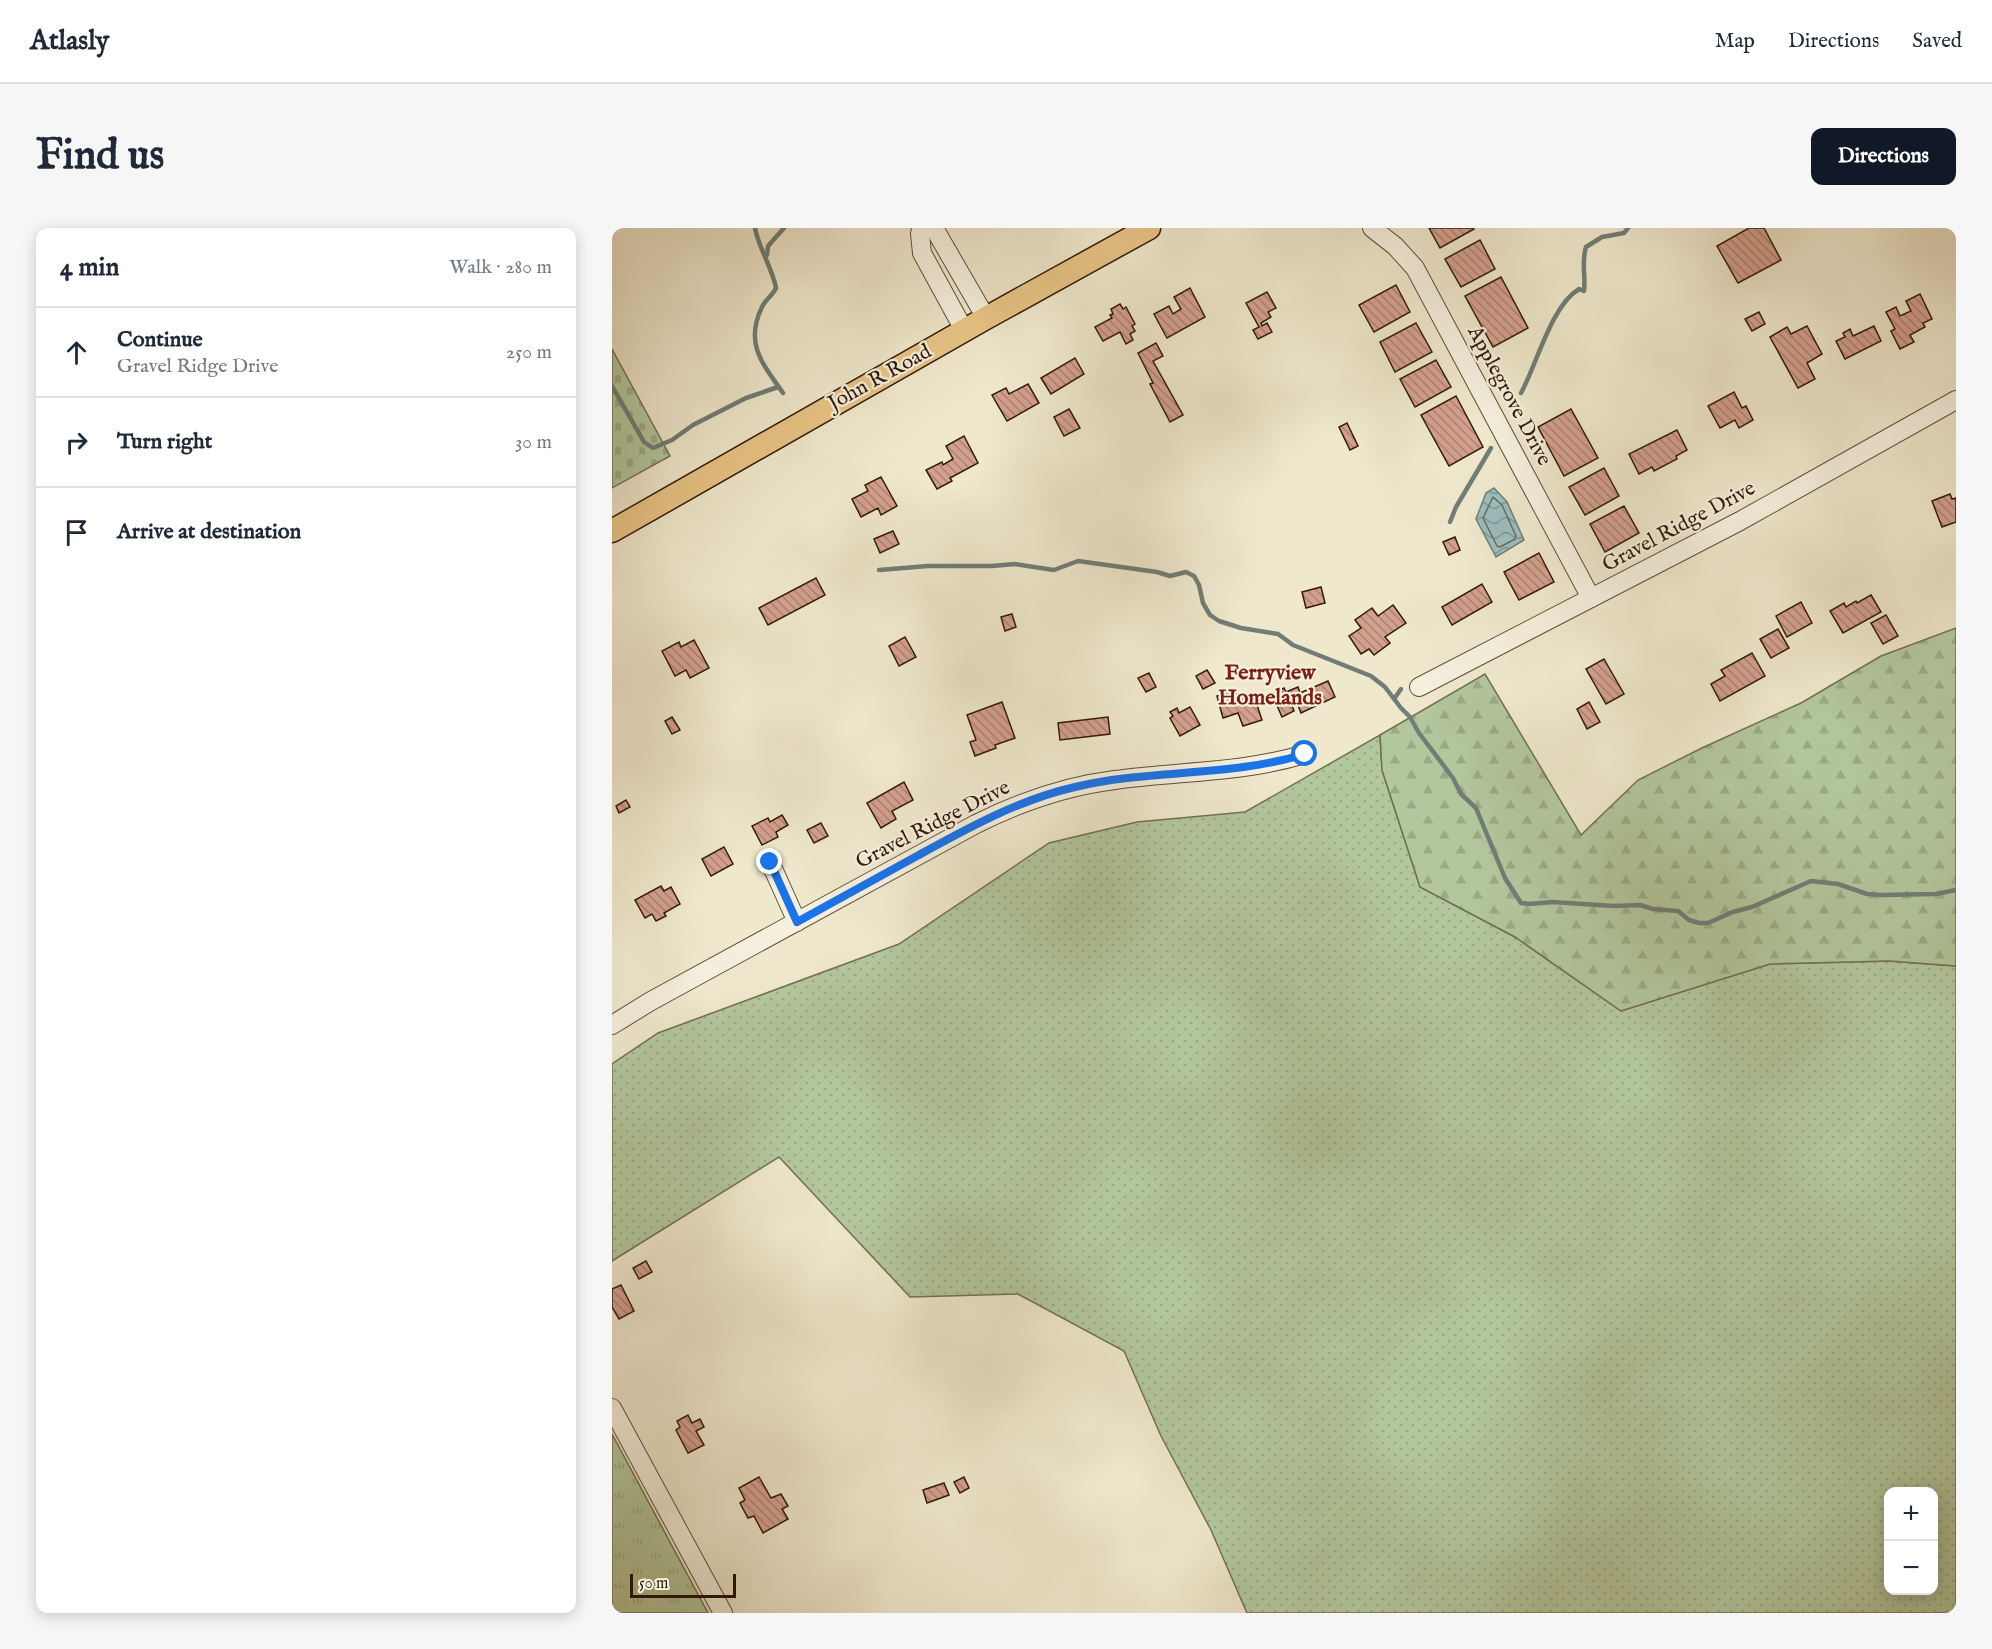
<!DOCTYPE html>
<meta charset="utf-8">
<style>
body{margin:0;font-family:"IM FELL English",serif;background:#f6f6f7;color:#1f2937}
.controls{position:absolute;right:18px;bottom:18px;display:grid;overflow:hidden;border-radius:12px;box-shadow:0 3px 15px #0003}
.controls button{width:54px;height:54px;display:grid;place-items:center;padding:0;border:0;border-bottom:2px solid #e0e1e3;background:#fff;color:#1f2937;font:30px sans-serif}
.scale{position:absolute;left:18px;bottom:15px;width:106px;box-sizing:border-box;padding-left:6px;border:3px solid #311a09;border-top:0;font-size:16px;line-height:21px;white-space:nowrap;color:#311a09;-webkit-text-stroke:4px #f5f0de;paint-order:stroke}
.stop{position:absolute;width:18px;height:18px;margin:-14px;border:4px solid #1a73e8;border-radius:50%;background:#fff}
.stop.end{background:#1a73e8;border-color:#fff;box-shadow:0 2px 6px #0008}
.list{margin:0;padding:0;list-style:none}
h2{display:flex;justify-content:space-between;align-items:center;height:78px;margin:0;padding:0 24px;font-size:26px}
h2 small{font-size:20px;font-weight:400;color:#747a83}
.list li{display:grid;grid-template-columns:39px 1fr auto;gap:18px;align-items:center;box-sizing:border-box;height:90px;padding:0 24px;border-top:2px solid #e0e1e3}
.list b{display:block;font-size:22px;white-space:nowrap}
.list p{margin:0;font-size:20px;white-space:nowrap;color:#747a83}
.list em{font-size:20px;font-style:normal;color:#747a83}
.icon{flex:none;width:33px;height:33px;fill:none;stroke:currentColor;stroke-width:2;stroke-linecap:round;stroke-linejoin:round}
.map{position:relative;flex:none;width:1344px;height:1385px;overflow:hidden;border-radius:12px}
header{display:flex;align-items:center;gap:36px;box-sizing:border-box;height:84px;padding:0 30px;background:#fff;border-bottom:2px solid #e0e1e3}
header strong{font-size:28px}
nav{display:flex;gap:33px;margin-inline-start:auto;font-size:21px}
.intro{display:flex;align-items:center;justify-content:space-between;box-sizing:border-box;height:144px;padding:0 36px}
h1{margin:0;font-size:42px}
.button{padding:15px 27px;border-radius:12px;background:#111827;color:#fff;font-size:21px;font-weight:700}
main{display:flex;gap:36px;padding:0 36px}
aside{flex:1;background:#fff;border-radius:12px;box-shadow:0 3px 15px #0003}
.map>svg:first-child{display:block}
.grass{fill:url(#grass-dots);stroke:#727053;stroke-width:1.5;fill-rule:evenodd}
.forest{fill:url(#forest-firs);stroke:#727053;stroke-width:1.5}
.cemetery{fill:url(#cemetery-stones);stroke:#727053;stroke-width:1.5}
.park{fill:url(#park-tufts);stroke:#727053;stroke-width:1.5}
.water{fill:url(#water-waves);stroke:#717d76;stroke-width:1.5}
.lines{fill:none;stroke-linecap:round;stroke-linejoin:round}
.shore{stroke:#666c64;stroke-width:1.5}
.stream{stroke:#717d76;stroke-width:4.5}
.building{fill:url(#building-back-hatch);stroke:#311a09;stroke-width:1.5}
.minor-casing{stroke:#604e3a;stroke-width:20}
.major-casing{stroke:#311a09;stroke-width:25}
.minor{stroke:#f5f0de;stroke-width:18}
.major{stroke:#e8c486;stroke-width:22}
.route{stroke:#1a73e8;stroke-width:8}
.labels{text-anchor:middle;dominant-baseline:central;stroke-width:4.5;stroke-linejoin:round;paint-order:stroke}
.street-label{font-size:21px;fill:#311a09;stroke:#f5f0de}
.neighbourhood-label{font-size:22px;font-weight:bold;fill:#7a1f14;stroke:#f5f0de}
</style>
<header>
<strong>Atlasly</strong>
<nav><a>Map</a><a>Directions</a><a>Saved</a></nav>
</header>
<div class="intro"><h1>Find us</h1><a class="button">Directions</a></div>
<main>
<aside>
<h2>4 min<small>Walk · 280 m</small></h2>
<ul class="list">
<li><svg class="icon" aria-label="ahead" viewBox="0 0 24 24"><path d="M12 20V5M6 11l6-6 6 6"/></svg><div><b>Continue</b><p>Gravel Ridge Drive</p></div><em>250 m</em></li>
<li><svg class="icon" aria-label="right" viewBox="0 0 24 24"><path d="M7 20v-9h11M14 6l5 5-5 5"/></svg><div><b>Turn right</b></div><em>30 m</em></li>
<li><svg class="icon" aria-label="arrive" viewBox="0 0 24 24"><path d="M6 21V4h12l-3 4 3 4H6"/></svg><div><b>Arrive at destination</b></div></li>
</ul>
</aside>
<div class="map">
<svg width="1344" height="1385" viewBox="0 0 1344 1385">
<defs>
<pattern id="grass-dots" width="8" height="8" patternUnits="userSpaceOnUse" patternTransform="scale(1.5)"><rect width="8" height="8" fill="#b3c79d"/><path d="M2 2h.1M6 6h.1" fill="none" stroke="#9aaa86" stroke-width="1.8" stroke-linecap="round"/></pattern>
<pattern id="forest-firs" width="22" height="20" patternUnits="userSpaceOnUse" patternTransform="scale(1.5)"><rect width="22" height="20" fill="#b3c79d"/><path d="M5 1l3.5 6h-7zM16 11l3.5 6h-7z" fill="#9aaa86"/></pattern>
<pattern id="cemetery-stones" width="16" height="16" patternUnits="userSpaceOnUse" patternTransform="scale(1.5)"><rect width="16" height="16" fill="#b3c79d"/><path d="M2 7V4a2 2 0 0 1 4 0v3zM10 15v-3a2 2 0 0 1 4 0v3z" fill="#9aaa86"/></pattern>
<pattern id="park-tufts" width="24" height="20" patternUnits="userSpaceOnUse" patternTransform="scale(1.5)"><rect width="24" height="20" fill="#b3c79d"/><path d="M3 7l-1-3M5 7V3M7 7l1-3M15 17l-1-3M17 17v-4M19 17l1-3" fill="none" stroke="#9aaa86"/></pattern>
<pattern id="water-waves" width="16" height="10" patternUnits="userSpaceOnUse" patternTransform="scale(1.5)"><rect width="16" height="10" fill="#9cbfbf"/><path d="M0 5q4-4 8 0t8 0" fill="none" stroke="#809a99"/></pattern>
<pattern id="building-back-hatch" width="6" height="6" patternUnits="userSpaceOnUse" patternTransform="scale(1.5)"><rect width="6" height="6" fill="#d4a08e"/><path d="M-1 5l2 2M0 0l6 6M5-1l2 2" fill="none" stroke="#ad8272"/></pattern>
</defs>
<rect width="100%" height="100%" fill="#efe8cd"/>
<filter id="stains"><feTurbulence type="fractalNoise" baseFrequency=".00333" numOctaves="4"/><feColorMatrix values="0 0 0 0 .2 0 0 0 0 .09 0 0 0 0 .02 0 0 0 .5 -.17"/></filter>
<radialGradient id="worn" r=".72"><stop offset=".6" stop-color="#630" stop-opacity="0"/><stop offset="1" stop-color="#630" stop-opacity=".3"/></radialGradient>
<path class="grass" d="M768,507L770,542L808,659L903,709L1009,783L1158,736L1277,733L1344,738V1385H635L599,1302L549,1208L512,1123L406,1066L298,1069L167,929L0,1033V836L46,805L287,716L437,615L525,594L633,584ZM1276,1264H1322V1362H1276Z"/>
<path class="forest" d="M1344,400V738L1277,733L1158,736L1009,783L903,709L808,659L770,542L768,507L873,446L969,607L1026,552L1092,519L1189,475L1269,428Z"/>
<path class="cemetery" d="M0,121L58,228L0,260Z"/>
<path class="park" d="M0,1206L96,1385H0Z"/>
<path class="water" d="M882,260L895,274L912,312L884,329L864,291L874,265Z"/>
<g class="lines">
<path class="shore" d="M881,269L890,277L904,308L903,311L888,319L885,318L871,290Z"/>
<g class="stream">
<path d="M143,0C147,21 160,39 164,60C161,67 153,72 150,79C132,116 151,136 171,165"/>
<path d="M155,27L156,18L172,0"/>
<path d="M0,158L32,214L41,220L60,212L81,197L134,170L166,159"/>
<path d="M909,165C925,136 939,78 967,61L972,63C974,47 969,35 974,19L990,9L1012,5L1016,0"/>
<path d="M838,294L844,279L879,220"/>
<path d="M267,342L316,338H380L403,336L442,342L466,333L545,344L558,348L574,344L582,348L587,357L591,375L598,387L607,393L629,400L666,406L681,417L759,448L773,459L789,480L798,489L807,505L841,550L849,566L864,580L893,650L909,675L917,676L940,674L1002,678L1028,677L1041,681L1066,683L1077,692L1087,695H1096L1121,684L1140,679L1199,653L1226,656L1255,666L1269,667L1324,666L1344,662"/>
<path d="M782,471L789,461"/>
</g>
</g>
<g class="building">
<path d="M817,0H861L862,1L828,20Z"/>
<path d="M1137,0H1152L1169,32L1126,55L1105,18Z"/>
<path d="M868,12L883,41L849,59L833,31Z"/>
<path d="M889,49L916,100L881,119L853,68Z"/>
<path d="M784,57L798,84L762,104L747,77Z"/>
<path d="M578,60L593,89L555,110L542,86L557,78L561,86L569,81L562,69Z"/>
<path d="M655,64L664,80L656,84L659,89L649,95L650,98L655,95L660,104L646,111L641,102L647,99L634,75Z"/>
<path d="M1308,66L1320,91L1311,95L1313,99L1298,107L1302,114L1288,121L1279,103L1283,101L1274,84L1284,79L1288,88L1299,83L1294,73Z"/>
<path d="M508,76L511,81L514,79L523,96L520,98L523,103L518,106L521,112L514,116L508,104L491,113L483,99L500,90L498,87L501,86L499,81Z"/>
<path d="M1147,84L1153,96L1140,103L1133,91Z"/>
<path d="M804,95L820,124L783,144L768,114Z"/>
<path d="M1195,98L1210,126L1195,135L1203,151L1186,160L1158,109L1175,99L1179,106Z"/>
<path d="M1262,98L1269,113L1233,131L1224,113L1233,109L1231,105L1238,101L1241,108Z"/>
<path d="M544,115L551,128L541,133L571,187L558,194L538,156L541,155L526,125Z"/>
<path d="M463,130L472,146L439,166L429,150Z"/>
<path d="M824,132L839,159L803,179L788,151Z"/>
<path d="M416,156L427,175L395,193L380,167L394,160L397,166Z"/>
<path d="M1122,164L1130,180L1134,178L1141,192L1127,200L1123,192L1108,200L1096,178Z"/>
<path d="M844,168L871,219L837,238L809,187Z"/>
<path d="M457,181L468,200L452,208L442,189Z"/>
<path d="M959,181L986,230L952,248L926,199Z"/>
<path d="M735,195L746,218L738,222L727,199Z"/>
<path d="M1065,202L1075,222L1064,228L1065,231L1042,243L1040,239L1027,246L1017,226Z"/>
<path d="M352,208L366,235L338,250L340,253L325,261L314,242L330,234L331,237L341,231L334,218Z"/>
<path d="M992,240L1007,268L973,287L957,259Z"/>
<path d="M269,249L285,278L269,287L266,280L249,289L240,271L256,263L253,257Z"/>
<path d="M1338,266L1340,271L1344,270V294L1330,299L1320,273Z"/>
<path d="M1012,278L1027,305L993,324L978,296Z"/>
<path d="M281,303L287,316L268,325L262,311Z"/>
<path d="M843,309L848,322L837,327L831,314Z"/>
<path d="M927,325L942,354L907,372L892,344Z"/>
<path d="M204,350L213,367L156,397L147,380Z"/>
<path d="M870,356L880,374L840,397L830,379Z"/>
<path d="M709,359L713,375L694,380L690,364Z"/>
<path d="M1259,367L1269,384L1231,405L1218,383L1232,375L1234,379L1244,373L1245,375Z"/>
<path d="M1189,374L1200,395L1175,409L1164,388Z"/>
<path d="M781,377L794,395L773,409L778,415L762,427L757,421L749,426L737,408L749,400L743,392L760,380L766,388Z"/>
<path d="M400,386L404,399L393,403L389,389Z"/>
<path d="M1274,387L1286,408L1271,416L1259,395Z"/>
<path d="M1166,401L1177,420L1159,430L1148,411Z"/>
<path d="M293,409L304,429L287,438L277,418Z"/>
<path d="M82,412L97,440L78,450L74,442L63,448L50,423L67,414L69,419Z"/>
<path d="M1140,425L1153,448L1108,473L1099,456L1113,448L1109,442Z"/>
<path d="M992,431L1012,466L994,476L974,441Z"/>
<path d="M595,442L603,455L591,461L584,448Z"/>
<path d="M537,445L544,459L534,464L526,450Z"/>
<path d="M716,453L723,469L689,485L683,470L678,472L682,483L670,489L660,466L672,460L674,464L686,459L688,465Z"/>
<path d="M623,463L626,472L631,470L633,477L644,474L650,492L631,498L626,485L611,490L605,468Z"/>
<path d="M390,474L403,510L383,517L384,520L363,528L358,514L364,512L355,487Z"/>
<path d="M977,474L988,494L975,501L965,481Z"/>
<path d="M578,479L588,497L568,508L558,490L561,488L558,484L565,480L567,485Z"/>
<path d="M60,489L68,502L60,506L53,493Z"/>
<path d="M496,489L498,506L448,512L446,495Z"/>
<path d="M292,554L301,572L280,583L284,591L269,600L255,575Z"/>
<path d="M14,572L18,579L7,585L4,578Z"/>
<path d="M170,587L176,597L164,604L166,609L150,617L140,598L156,590L158,594Z"/>
<path d="M209,595L216,608L202,615L195,602Z"/>
<path d="M112,619L121,636L99,648L90,631Z"/>
<path d="M49,658L52,663L59,659L68,676L52,685L54,688L44,693L40,686L33,690L23,672Z"/>
<path d="M34,1033L40,1044L27,1051L21,1040Z"/>
<path d="M9,1057L22,1083L7,1091L0,1079V1061Z"/>
<path d="M76,1187L80,1195L88,1191L92,1199L84,1203L92,1217L76,1225L64,1202L68,1199L65,1193Z"/>
<path d="M147,1249L159,1270L169,1266L176,1278L170,1281L176,1291L151,1305L142,1288L136,1290L128,1275L133,1272L127,1260Z"/>
<path d="M352,1249L357,1260L348,1265L342,1254Z"/>
<path d="M332,1255L337,1267L315,1275L311,1262Z"/>
</g>
<g class="lines">
<g class="minor-casing">
<g id="minor">
<path d="M309,0L308,6L310,25L352,102"/>
<path d="M322,0L374,90"/>
<path d="M760,0L783,18L803,40L979,370"/>
<path d="M807,459L1128,293L1344,172"/>
<path d="M158,634L185,694"/>
<path d="M0,797L39,773L364,596C408,574 454,558 503,552C567,543 631,545 693,526"/>
<path d="M0,1180L111,1385"/>
</g>
</g>
<g class="major-casing">
<path id="major" d="M0,303L374,90L537,0"/>
</g>
<use href="#minor" class="minor"/>
<use href="#major" class="major"/>
</g>
<g class="lines">
<path class="route" d="M158,634L185,694C225,672 265,650 305,628C356,600 406,572 463,559C539,541 619,549 693,526"/>
</g>
<g class="labels">
<g class="street-label">
<text transform="translate(268 150) rotate(-29)">John R Road</text>
<text transform="translate(897 168) rotate(62)">Applegrove Drive</text>
<text transform="translate(1067 299) rotate(-28)">Gravel Ridge Drive</text>
<text transform="translate(321 597) rotate(-27)">Gravel Ridge Drive</text>
</g>
<g class="neighbourhood-label">
<text x="658" y="445">Ferryview<tspan x="658" dy="25">Homelands</tspan></text>
</g>
</g>
<rect width="100%" height="100%" filter="url(#stains)"/>
<rect width="100%" height="100%" fill="url(#worn)"/>
</svg>
<div class="controls">
<button>+</button>
<button>−</button>
</div>
<div class="scale">50 m</div>
<div class="stop" style="left:693px;top:526px"></div>
<div class="stop end" style="left:158px;top:634px"></div>
</div>
</main>
